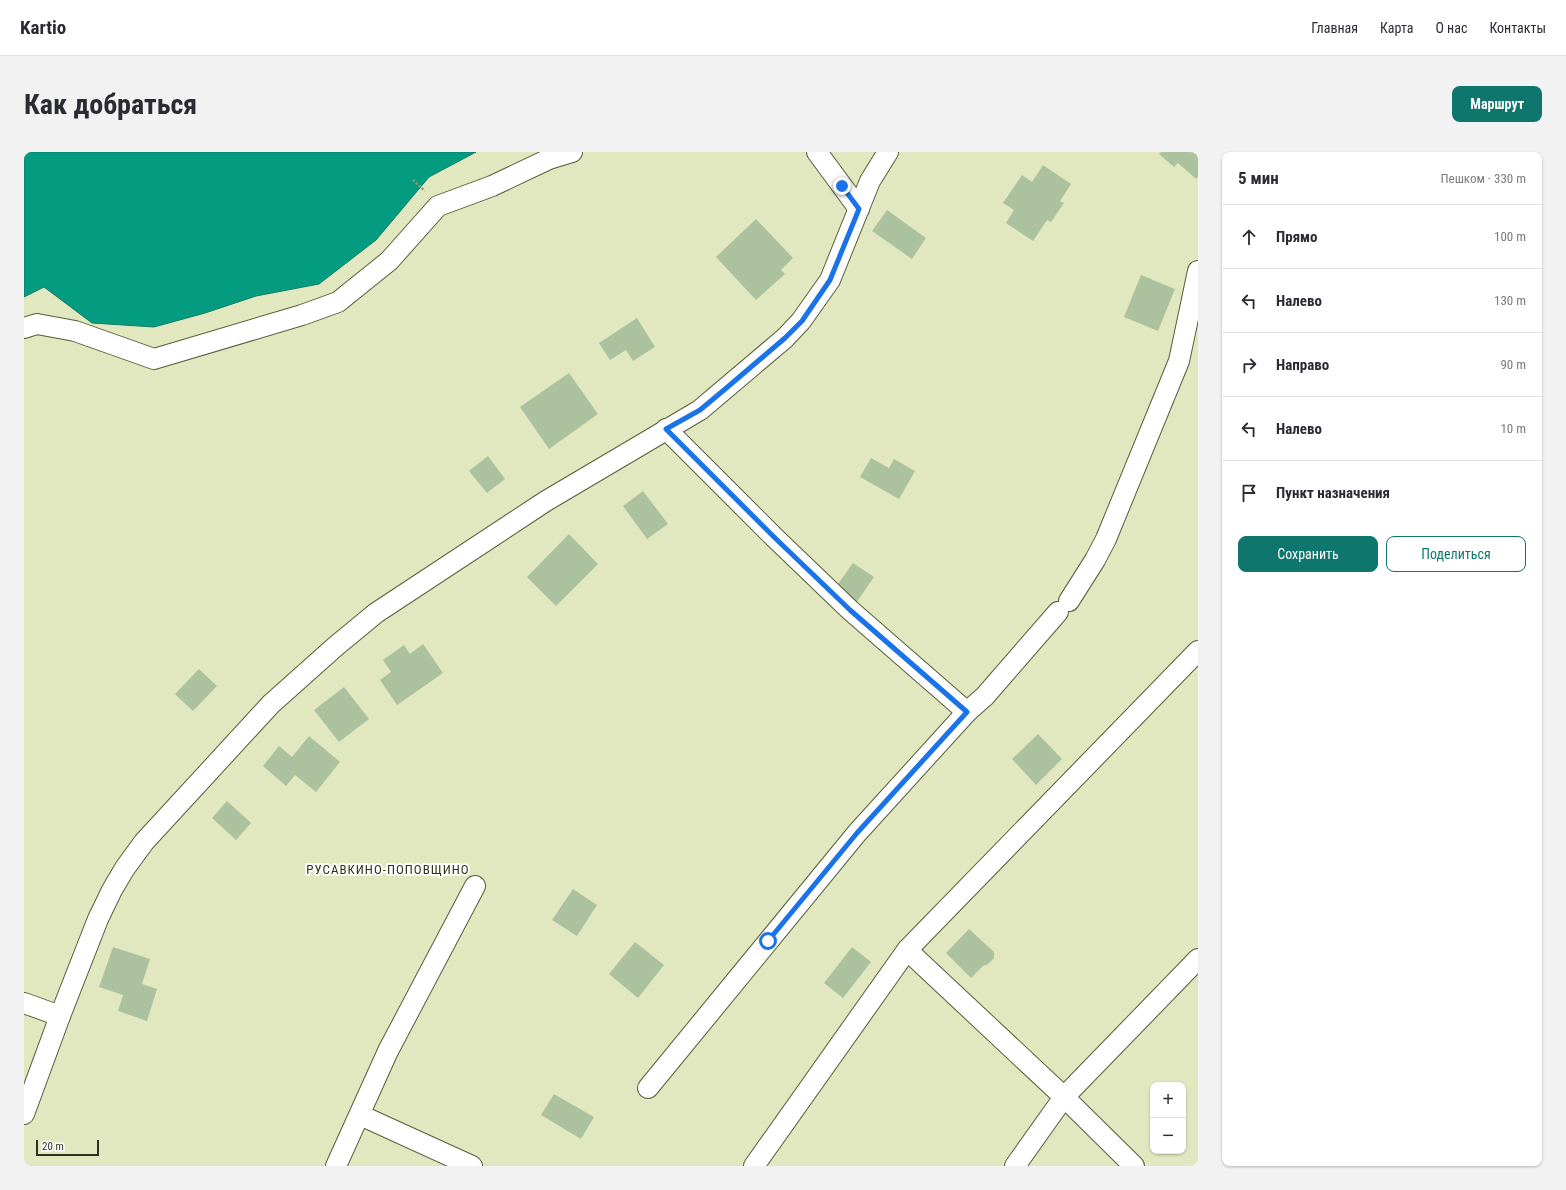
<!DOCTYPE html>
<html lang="ru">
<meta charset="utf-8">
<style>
body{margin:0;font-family:"Roboto Condensed",sans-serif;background:#f2f2f3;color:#2b2b33}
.controls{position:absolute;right:12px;bottom:12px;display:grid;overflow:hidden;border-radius:8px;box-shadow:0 1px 3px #0004}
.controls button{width:36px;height:36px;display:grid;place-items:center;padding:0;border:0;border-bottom:1px solid #e1e1e2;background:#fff;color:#2b2b33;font:20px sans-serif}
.scale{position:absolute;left:12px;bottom:10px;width:63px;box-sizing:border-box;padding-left:4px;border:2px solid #2e3121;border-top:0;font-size:11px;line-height:14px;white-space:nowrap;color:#2e3121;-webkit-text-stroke:3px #fff;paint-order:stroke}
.stop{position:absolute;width:12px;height:12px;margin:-9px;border:3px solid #1a73e8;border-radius:50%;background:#fff}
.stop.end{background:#1a73e8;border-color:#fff;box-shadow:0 1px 4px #0008}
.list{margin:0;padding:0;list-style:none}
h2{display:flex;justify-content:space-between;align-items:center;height:52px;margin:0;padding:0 16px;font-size:17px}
h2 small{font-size:13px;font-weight:400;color:#7c7c81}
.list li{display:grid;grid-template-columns:26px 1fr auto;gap:12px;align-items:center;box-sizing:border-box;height:64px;padding:0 16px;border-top:1px solid #e1e1e2}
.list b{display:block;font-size:15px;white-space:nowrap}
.list em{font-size:13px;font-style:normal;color:#7c7c81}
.actions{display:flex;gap:8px;padding:12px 16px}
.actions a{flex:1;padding:9px 0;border:1px solid #0f766e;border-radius:8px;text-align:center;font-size:14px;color:#0f766e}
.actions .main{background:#0f766e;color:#fff}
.icon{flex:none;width:22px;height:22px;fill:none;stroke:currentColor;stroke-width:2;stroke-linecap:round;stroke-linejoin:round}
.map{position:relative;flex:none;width:1174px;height:1014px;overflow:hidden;border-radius:8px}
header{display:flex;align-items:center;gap:24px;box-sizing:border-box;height:56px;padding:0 20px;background:#fff;border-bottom:1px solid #e1e1e2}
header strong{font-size:19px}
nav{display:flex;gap:22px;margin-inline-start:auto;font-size:14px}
.intro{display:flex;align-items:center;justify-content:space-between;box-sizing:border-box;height:96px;padding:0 24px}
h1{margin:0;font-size:28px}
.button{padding:10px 18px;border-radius:8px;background:#0f766e;color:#fff;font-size:14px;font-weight:700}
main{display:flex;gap:24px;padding:0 24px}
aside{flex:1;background:#fff;border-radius:8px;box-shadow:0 1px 3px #0004}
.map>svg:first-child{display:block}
.water{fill:#049c81;stroke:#117c64}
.building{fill:#acc29f}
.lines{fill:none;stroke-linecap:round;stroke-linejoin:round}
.minor-casing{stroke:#585d39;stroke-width:22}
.path{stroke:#8f9476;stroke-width:2.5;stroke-dasharray:2 2;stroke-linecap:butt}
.minor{stroke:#fff;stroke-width:20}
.route{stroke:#1a73e8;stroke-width:5}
.labels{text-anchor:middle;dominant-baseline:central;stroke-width:4;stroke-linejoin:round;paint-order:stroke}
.quarter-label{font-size:13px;letter-spacing:1px;fill:#313411;stroke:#fff}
</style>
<header>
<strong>Kartio</strong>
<nav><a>Главная</a><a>Карта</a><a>О нас</a><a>Контакты</a></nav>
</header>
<div class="intro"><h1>Как добраться</h1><a class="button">Маршрут</a></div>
<main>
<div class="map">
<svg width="1174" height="1014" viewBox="0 0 1174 1014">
<rect width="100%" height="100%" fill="#e1e8bf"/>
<path class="water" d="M0,0H452L405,25L352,88L295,132L232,144L181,161L130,175L68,171L20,135L0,145Z"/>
<g class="building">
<path d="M1137,0H1174V25L1172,27L1154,11L1150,15L1135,2Z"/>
<path d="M1019,13L1047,32L1036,49L1040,51L1027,70L1023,68L1009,89L982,71L990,58L979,51L998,23L1008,30Z"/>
<path d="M863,58L902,86L888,107L848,79Z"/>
<path d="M732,67L769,106L757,118L761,122L732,148L692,105Z"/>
<path d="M1117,123L1151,137L1134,179L1100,165Z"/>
<path d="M613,166L631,195L609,209L602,198L586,208L575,191Z"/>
<path d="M545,221L574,262L525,297L496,255Z"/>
<path d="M464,304L481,327L463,341L445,319Z"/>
<path d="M847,306L865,316L870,307L891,319L875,347L836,325Z"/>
<path d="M619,339L644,372L623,387L599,354Z"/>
<path d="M545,382L574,412L532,454L503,425Z"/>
<path d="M829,411L850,425L832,451L811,436Z"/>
<path d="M399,492L419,521L373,553L356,528L367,520L359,508L380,493L386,502Z"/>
<path d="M175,517L193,534L169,559L151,542Z"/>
<path d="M320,535L345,567L315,590L290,558Z"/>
<path d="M1014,582L1038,607L1012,633L988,607Z"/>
<path d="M285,584L316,610L292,640L271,623L262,634L239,614L255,594L268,605Z"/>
<path d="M203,649L227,671L212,688L188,666Z"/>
<path d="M549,737L573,753L553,784L528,768Z"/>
<path d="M945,777L970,800V806L964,812L959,814L947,826L922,801Z"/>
<path d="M611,790L640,813L614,846L585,822Z"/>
<path d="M89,795L126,807L118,832L133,837L123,869L94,859L99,843L75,835Z"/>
<path d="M828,795L847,810L819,846L800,831Z"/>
<path d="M530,942L570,965L557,987L517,963Z"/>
</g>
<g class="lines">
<g class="minor-casing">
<g id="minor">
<path d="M793,0L835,57"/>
<path d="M0,176L13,172L51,179L130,207L278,163L314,150L365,109L414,54L468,34L525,7L548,0"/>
<path d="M642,277L750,385L826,458L943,560"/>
<path d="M1045,449L1071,408L1082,387L1155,209L1174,119"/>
<path d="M883,798L1040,945L1110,1014"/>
<path d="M0,851L36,864"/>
<path d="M624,936L833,681L943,560L961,544L1034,460"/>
<path d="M0,962L36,864L74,767L88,738L101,716L120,690L247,552L312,494L352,461L522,349L676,258L761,186L777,169L806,128L846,29L864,0"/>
<path d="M336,963L448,1014"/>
<path d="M312,1014L364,899L451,734"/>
<path d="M730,1014L883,798L1174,499"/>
<path d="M991,1014L1040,945L1174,807"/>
</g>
</g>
<path class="path" d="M389,28L401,39"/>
<use href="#minor" class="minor"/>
</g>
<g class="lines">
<path class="route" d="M744,789L833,681L943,560L826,458L750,385L642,277L676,258L700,238L761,186L778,169L806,128L835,57L818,34"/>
</g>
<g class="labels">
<g class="quarter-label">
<text x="364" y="717">РУСАВКИНО-ПОПОВЩИНО</text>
</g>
</g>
</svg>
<div class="controls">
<button>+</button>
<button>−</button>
</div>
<div class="scale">20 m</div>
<div class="stop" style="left:744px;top:789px"></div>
<div class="stop end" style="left:818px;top:34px"></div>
</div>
<aside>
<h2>5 мин<small>Пешком · 330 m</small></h2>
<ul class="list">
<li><svg class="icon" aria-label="ahead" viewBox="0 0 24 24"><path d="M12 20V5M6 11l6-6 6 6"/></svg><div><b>Прямо</b></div><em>100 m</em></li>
<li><svg class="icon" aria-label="left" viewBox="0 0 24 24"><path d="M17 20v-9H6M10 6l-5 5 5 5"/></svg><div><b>Налево</b></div><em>130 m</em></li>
<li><svg class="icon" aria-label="right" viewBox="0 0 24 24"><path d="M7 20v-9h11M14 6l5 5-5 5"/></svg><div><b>Направо</b></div><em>90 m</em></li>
<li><svg class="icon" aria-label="left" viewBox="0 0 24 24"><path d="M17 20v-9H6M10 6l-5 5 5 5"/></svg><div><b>Налево</b></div><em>10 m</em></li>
<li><svg class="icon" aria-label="arrive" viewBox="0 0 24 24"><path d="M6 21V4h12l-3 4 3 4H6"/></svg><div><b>Пункт назначения</b></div></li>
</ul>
<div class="actions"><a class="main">Сохранить</a><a>Поделиться</a></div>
</aside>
</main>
